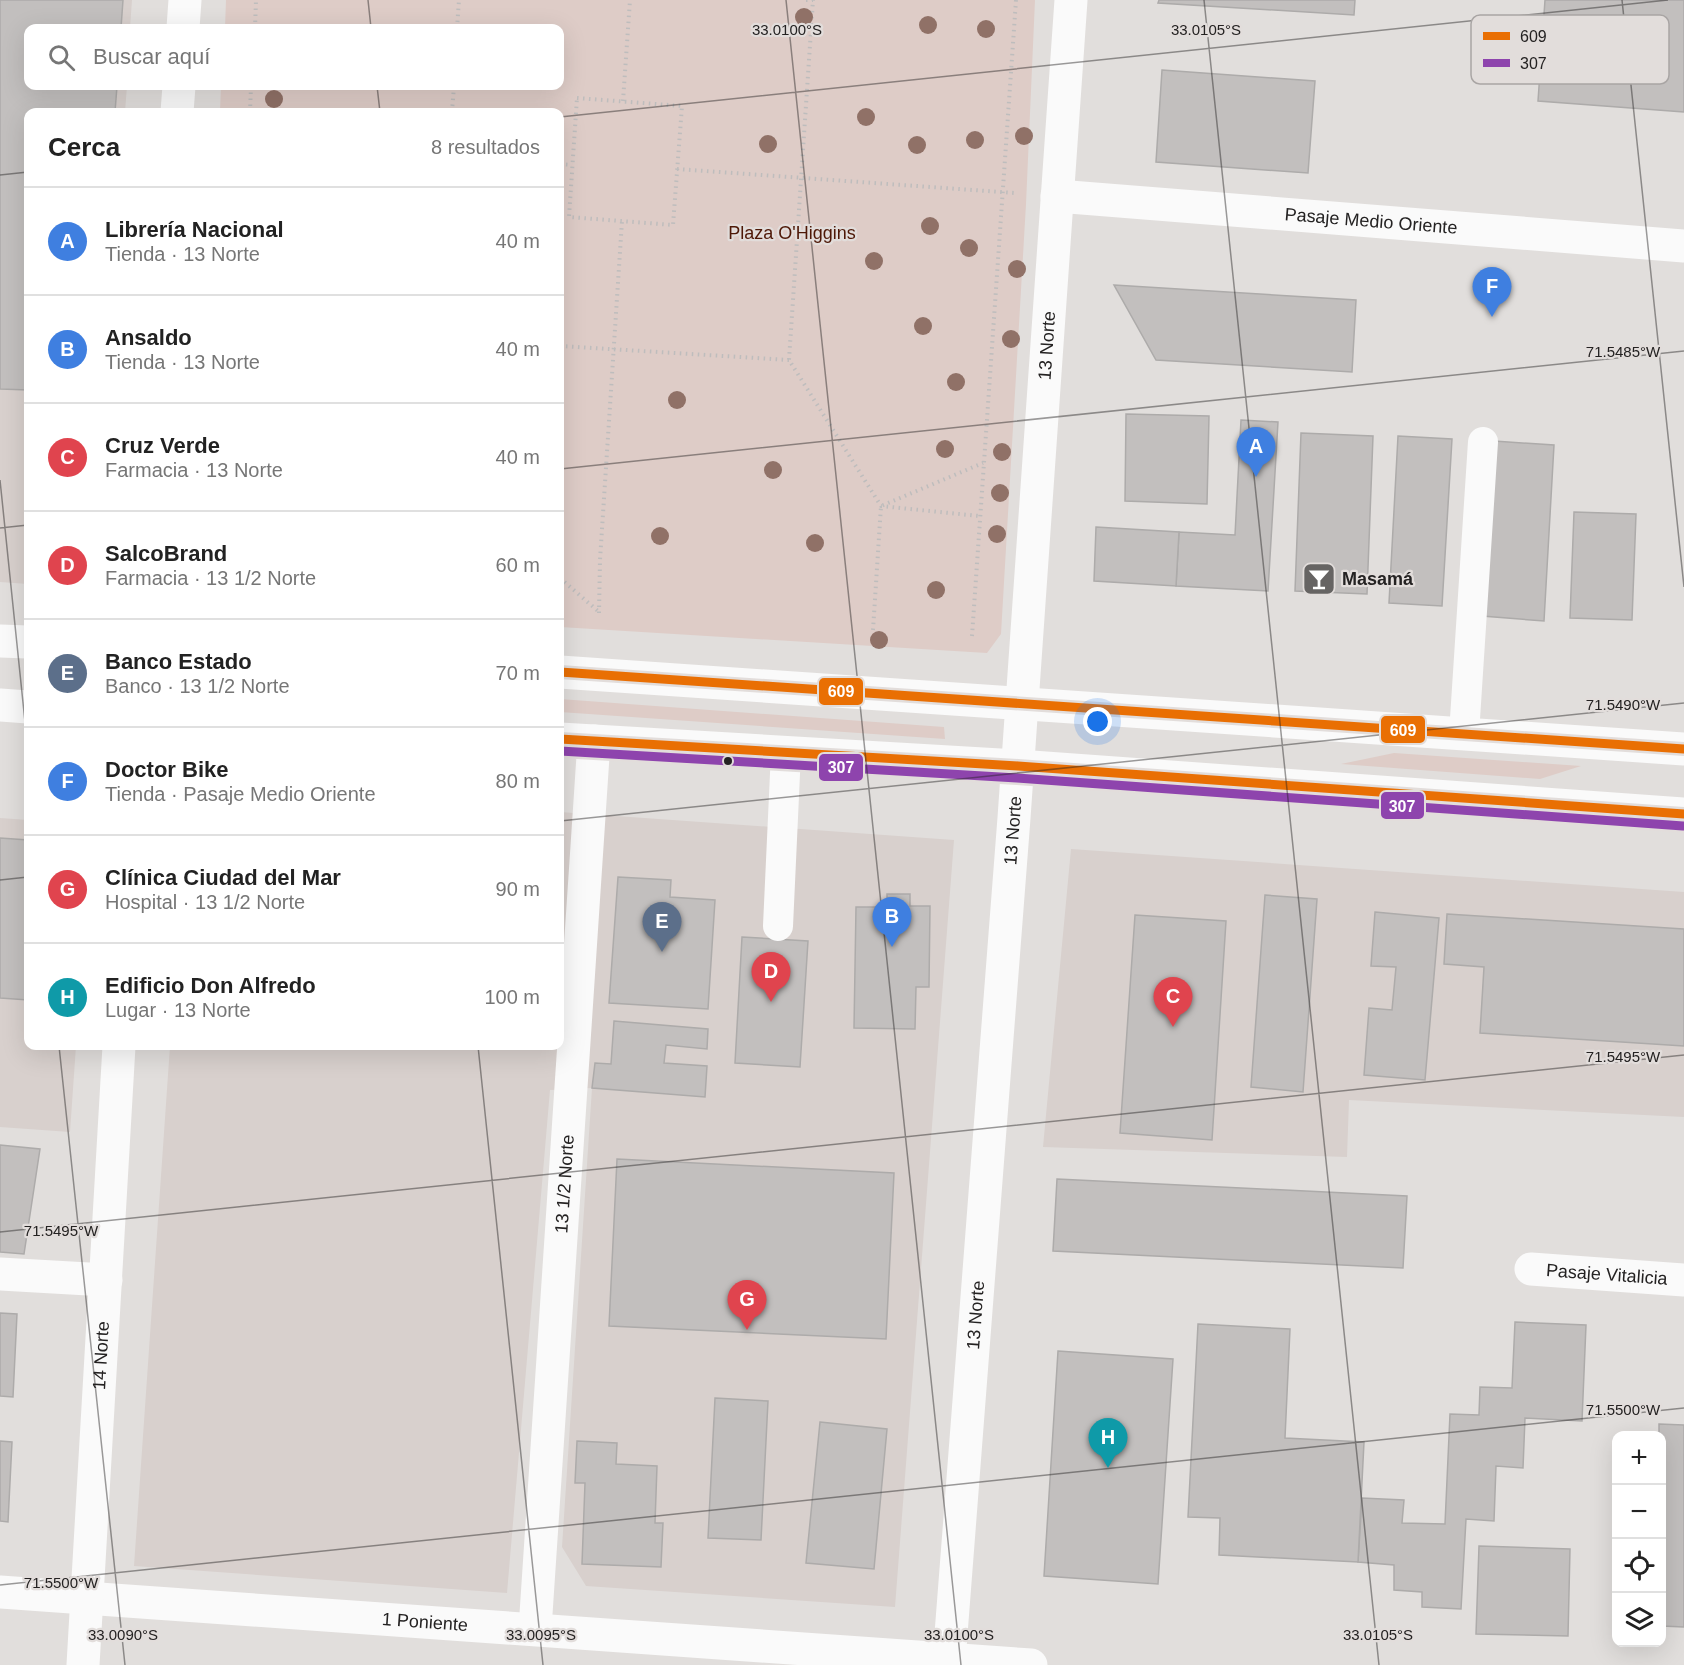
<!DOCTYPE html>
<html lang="es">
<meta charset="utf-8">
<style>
body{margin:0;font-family:Helvetica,sans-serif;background:#f6f6f6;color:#222}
.controls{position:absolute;right:18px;bottom:18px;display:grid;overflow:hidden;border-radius:12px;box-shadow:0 6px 24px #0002}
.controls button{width:54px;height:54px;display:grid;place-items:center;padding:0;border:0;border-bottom:2px solid #e0e0e0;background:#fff;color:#222;font:30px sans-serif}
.you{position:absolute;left:1098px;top:722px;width:21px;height:21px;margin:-15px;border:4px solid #fff;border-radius:50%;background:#1a73e8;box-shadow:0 0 0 9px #1a73e833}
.badge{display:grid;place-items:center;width:39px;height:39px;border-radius:50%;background:#666463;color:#fff;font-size:20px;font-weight:700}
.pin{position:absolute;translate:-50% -50px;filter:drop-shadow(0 2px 3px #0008)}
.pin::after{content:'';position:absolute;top:32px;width:21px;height:18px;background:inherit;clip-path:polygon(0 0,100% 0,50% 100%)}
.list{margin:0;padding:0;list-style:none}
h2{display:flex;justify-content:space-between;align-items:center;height:78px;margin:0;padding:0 24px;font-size:26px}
h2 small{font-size:20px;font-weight:400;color:#767676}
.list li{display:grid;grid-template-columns:39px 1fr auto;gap:18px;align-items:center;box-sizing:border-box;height:108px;padding:0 24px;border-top:2px solid #e0e0e0}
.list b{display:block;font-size:22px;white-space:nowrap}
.list p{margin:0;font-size:20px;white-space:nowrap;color:#767676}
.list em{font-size:20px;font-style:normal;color:#767676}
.icon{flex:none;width:33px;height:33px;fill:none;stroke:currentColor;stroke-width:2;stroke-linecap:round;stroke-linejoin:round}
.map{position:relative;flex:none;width:1684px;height:1665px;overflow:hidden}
.search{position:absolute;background:#fff;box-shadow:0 6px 24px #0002;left:24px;top:24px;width:540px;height:66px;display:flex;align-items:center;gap:15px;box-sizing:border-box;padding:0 21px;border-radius:12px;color:#767676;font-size:22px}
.panel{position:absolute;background:#fff;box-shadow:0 6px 24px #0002;left:24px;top:108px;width:540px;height:942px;border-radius:12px}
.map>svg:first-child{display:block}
.built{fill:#d8d0cd}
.green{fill:#deccc7}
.building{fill:#c2bfbe;stroke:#adabaa;stroke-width:1.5}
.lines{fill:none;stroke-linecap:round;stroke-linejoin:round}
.path{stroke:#bebdbd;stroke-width:4;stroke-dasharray:1.5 4.5;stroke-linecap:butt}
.service{stroke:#fafafa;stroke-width:30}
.minor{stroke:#fafafa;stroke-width:33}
.primary{stroke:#fafafa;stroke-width:33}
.bus-1-casing{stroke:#e2dddb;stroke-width:14}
.bus-2-casing{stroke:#e2dddb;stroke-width:14}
.bus-1{stroke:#e96f03;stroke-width:9}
.bus-2{stroke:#8e44ad;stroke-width:9}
.tree{fill:#907167}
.ticks{fill:none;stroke:#242222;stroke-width:1.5;stroke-opacity:0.45}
.bus-dot{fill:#242222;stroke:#e2dddb;stroke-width:2}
.labels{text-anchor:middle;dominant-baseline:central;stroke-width:4.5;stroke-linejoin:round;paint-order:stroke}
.street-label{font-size:18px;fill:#242222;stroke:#e2dddb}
.park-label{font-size:18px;fill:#4e1807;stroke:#e2dddb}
.poi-label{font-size:18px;font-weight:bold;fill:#242222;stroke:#e2dddb;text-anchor:start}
.key{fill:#e2dddb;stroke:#a9a5a4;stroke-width:1.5}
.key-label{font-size:16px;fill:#242222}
.ticks-label{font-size:15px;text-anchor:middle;fill:#242222;stroke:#e2dddb;stroke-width:4.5;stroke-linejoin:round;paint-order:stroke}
.line-badge{stroke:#e2dddb;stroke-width:2}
.badge-label{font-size:16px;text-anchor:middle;font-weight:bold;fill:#fff}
</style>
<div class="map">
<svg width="1684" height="1665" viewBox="0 0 1684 1665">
<rect width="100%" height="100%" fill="#e1dedc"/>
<g class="built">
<path d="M0,0H132L130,28H28V86H127L125,112H28V584L0,582Z"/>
<path d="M560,812L954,840L895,1607L586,1586L562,1547L592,1088L550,1090L507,1593L134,1566L170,1046H560Z"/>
<path d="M0,818L28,820V1046H76L70,1132L0,1127Z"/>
<path d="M1071,849L1684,892V1117L1349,1100L1347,1157L1043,1147Z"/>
</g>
<g class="green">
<path d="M226,0H1035L1026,204L1001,634L987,653L560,627V112H220L221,86H560V28H225Z"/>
<path d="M560,699L944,727L945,739L560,712Z"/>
<path d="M1394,753L1581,766L1540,779L1341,764Z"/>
</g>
<g class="building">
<path d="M0,0H123L121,28H28V86H117L115,112H28V390L0,389Z"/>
<path d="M1159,0H1355L1354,15L1158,3Z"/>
<path d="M1545,0H1684V112L1538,101Z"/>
<path d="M1162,70L1315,81L1308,173L1156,162Z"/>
<path d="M1114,285L1356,300L1352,372L1156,360Z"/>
<path d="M1126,414L1209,416L1207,504L1125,501Z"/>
<path d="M1241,420L1278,422L1268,591L1176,586L1179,532L1235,535Z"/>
<path d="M1301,433L1373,436L1367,594L1295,591Z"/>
<path d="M1398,436L1452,439L1442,606L1389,603Z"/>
<path d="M1494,441L1554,445L1544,621L1482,616Z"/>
<path d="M1574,512L1636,514L1632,620L1570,618Z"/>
<path d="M1096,527L1179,532L1176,586L1094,581Z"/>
<path d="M0,838L28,840V1000L0,998Z"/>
<path d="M618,877L671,880L670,897L715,900L708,1009L609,1003Z"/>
<path d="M887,894H910V906H930L929,987H916L915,1029L854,1028L856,907H887Z"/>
<path d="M1265,895L1317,899L1303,1092L1251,1087Z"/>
<path d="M1375,912L1439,918L1425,1080L1364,1075L1369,1008L1392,1010L1396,967L1371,966Z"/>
<path d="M1447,914L1684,929V1046L1480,1033L1484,967L1444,964Z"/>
<path d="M1135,915L1226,921L1212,1140L1120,1133Z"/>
<path d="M742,937L808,941L800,1067L735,1063Z"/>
<path d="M614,1021L708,1029L707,1049L666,1045L664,1063L707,1066L705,1097L592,1088L595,1063L611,1064Z"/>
<path d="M0,1145L40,1149L24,1254L0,1252Z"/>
<path d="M617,1159L894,1173L886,1339L609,1326Z"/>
<path d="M1057,1179L1407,1196L1403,1268L1053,1251Z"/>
<path d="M0,1313L17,1314L13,1397L0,1396Z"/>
<path d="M1515,1322L1586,1325L1582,1421L1525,1418L1523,1468L1496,1466L1494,1521L1466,1519L1461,1609L1422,1607V1592L1394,1590V1565L1358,1562L1362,1498L1404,1500L1402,1523L1445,1524L1450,1414L1479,1415L1480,1387L1512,1388Z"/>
<path d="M1198,1324L1290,1329L1285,1438L1364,1442L1358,1562L1219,1555L1220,1518L1188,1517Z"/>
<path d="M1058,1351L1173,1359L1158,1584L1044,1576Z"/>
<path d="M715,1398L768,1401L761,1540L708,1538Z"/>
<path d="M820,1422L887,1429L874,1569L806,1563Z"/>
<path d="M1659,1424L1684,1425V1627L1662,1626V1436H1659Z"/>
<path d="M0,1441L12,1442L8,1522L0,1521Z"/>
<path d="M577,1441L617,1443L616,1464L657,1466L655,1523H663L661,1567L582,1564L585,1483H575Z"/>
<path d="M1479,1546L1570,1549L1568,1636L1476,1634Z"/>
</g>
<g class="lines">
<g class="path">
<path d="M806,0H813L789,360L881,506L979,516"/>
<path d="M255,28L256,0"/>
<path d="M457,28L459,0"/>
<path d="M577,98L682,106L673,225L569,217Z"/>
<path d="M623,101L630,0"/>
<path d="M250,112L251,86"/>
<path d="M452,112L454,86"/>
<path d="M560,164L572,165"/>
<path d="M677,169L1015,193"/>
<path d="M560,346L789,360"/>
<path d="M560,578L599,612"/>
<path d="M599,613L600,560L622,221"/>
<path d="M873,630L881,506L983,463"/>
<path d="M972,636L1016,0"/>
</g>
<g class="service">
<path d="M1464,734L1483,442"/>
<path d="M778,926L786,752"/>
</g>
<g class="minor">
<path d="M183,28L185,0"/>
<path d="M177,112L179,86"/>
<path id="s1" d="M1057,196L1684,246"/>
<path id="s2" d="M1531,1269L1684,1280"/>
<path d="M0,1274L106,1280"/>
<path id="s3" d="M0,1592L1031,1665"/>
<path id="s4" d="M535,1629L594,741"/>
<path id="s5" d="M949,1660L1014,818L1071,0"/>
<path id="s6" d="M83,1665L119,1046"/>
</g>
<g class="primary">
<path d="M0,641L28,642"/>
<path d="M560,672L1684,749"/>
<path d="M0,705L28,707"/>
<path d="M560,739L1018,766L1684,814"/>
</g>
<g class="bus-1-casing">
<g id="bus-1">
<path d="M560,672L1684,749"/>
<path d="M560,739L1018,766L1684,814"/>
</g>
</g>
<g class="bus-2-casing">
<path id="bus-2" d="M560,751L1017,778L1683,826"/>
</g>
<use href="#bus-1" class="bus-1"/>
<use href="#bus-2" class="bus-2"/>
</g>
<g class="tree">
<circle cx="804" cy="17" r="9"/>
<circle cx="928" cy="25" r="9"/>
<circle cx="986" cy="29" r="9"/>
<circle cx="274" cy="99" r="9"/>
<circle cx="866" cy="117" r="9"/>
<circle cx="1024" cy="136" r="9"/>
<circle cx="975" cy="140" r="9"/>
<circle cx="768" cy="144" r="9"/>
<circle cx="917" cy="145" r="9"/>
<circle cx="930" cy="226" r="9"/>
<circle cx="969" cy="248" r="9"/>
<circle cx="874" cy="261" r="9"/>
<circle cx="1017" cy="269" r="9"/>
<circle cx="923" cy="326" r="9"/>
<circle cx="1011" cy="339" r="9"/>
<circle cx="956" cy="382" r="9"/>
<circle cx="677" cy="400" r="9"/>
<circle cx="945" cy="449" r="9"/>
<circle cx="1002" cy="452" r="9"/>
<circle cx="773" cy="470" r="9"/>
<circle cx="1000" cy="493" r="9"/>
<circle cx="997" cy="534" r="9"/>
<circle cx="660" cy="536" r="9"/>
<circle cx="815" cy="543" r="9"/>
<circle cx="936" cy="590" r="9"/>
<circle cx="879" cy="640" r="9"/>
</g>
<path class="ticks" d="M368,0L371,28M786,0L961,1665M1204,0L1379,1665M1622,0L1684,587M377,86L380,112M560,117L1668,0M0,175L28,172M560,469L1684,351M0,480L28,751M0,528L28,525M560,821L1684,703M0,880L28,877M59,1046L125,1665M478,1046L543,1665M0,1232L1684,1055M0,1585L1684,1408"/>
<defs>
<g id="bar-square" transform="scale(1.725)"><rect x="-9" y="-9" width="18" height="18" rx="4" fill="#666463" stroke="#e2dddb"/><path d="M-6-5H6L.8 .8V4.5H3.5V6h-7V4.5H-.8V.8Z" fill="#fff"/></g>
</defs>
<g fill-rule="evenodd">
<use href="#bar-square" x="1319" y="579"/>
</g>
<circle class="bus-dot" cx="728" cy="761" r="5"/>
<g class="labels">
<g class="street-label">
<text stroke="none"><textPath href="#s1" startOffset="315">Pasaje Medio Oriente</textPath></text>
<text stroke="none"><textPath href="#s5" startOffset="1318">13 Norte</textPath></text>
<text stroke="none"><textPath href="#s5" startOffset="832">13 Norte</textPath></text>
<text stroke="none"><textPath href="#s4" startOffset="446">13 1/2 Norte</textPath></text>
<text stroke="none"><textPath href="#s2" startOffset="76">Pasaje Vitalicia</textPath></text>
<text stroke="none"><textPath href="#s5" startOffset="346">13 Norte</textPath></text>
<text stroke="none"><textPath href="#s6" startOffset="310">14 Norte</textPath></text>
<text stroke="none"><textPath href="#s3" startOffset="426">1 Poniente</textPath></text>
</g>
<g class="park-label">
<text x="792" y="233">Plaza O'Higgins</text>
</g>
<g class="poi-label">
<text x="1342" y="579">Masamá</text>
</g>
</g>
<rect x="1471" y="15" width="198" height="69" rx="9" class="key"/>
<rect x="1483" y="32" width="27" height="8" fill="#e96f03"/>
<rect x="1483" y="59" width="27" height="8" fill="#8e44ad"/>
<g class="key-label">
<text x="1520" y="42">609</text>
<text x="1520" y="69">307</text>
</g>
<g class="ticks-label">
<text x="787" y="35">33.0100°S</text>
<text x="1206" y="35">33.0105°S</text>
<text x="1623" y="357">71.5485°W</text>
<text x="1623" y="710">71.5490°W</text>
<text x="1623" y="1062">71.5495°W</text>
<text x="61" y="1236">71.5495°W</text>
<text x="1623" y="1415">71.5500°W</text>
<text x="61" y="1588">71.5500°W</text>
<text x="123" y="1640">33.0090°S</text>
<text x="541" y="1640">33.0095°S</text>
<text x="959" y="1640">33.0100°S</text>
<text x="1378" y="1640">33.0105°S</text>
</g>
<g class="line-badge">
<rect x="818" y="677" width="46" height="29" rx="6" fill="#e96f03"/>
<rect x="1380" y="715" width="46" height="29" rx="6" fill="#e96f03"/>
<rect x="818" y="753" width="46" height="29" rx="6" fill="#8e44ad"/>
<rect x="1380" y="791" width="45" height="29" rx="6" fill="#8e44ad"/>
</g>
<g class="badge-label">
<text x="841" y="697">609</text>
<text x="1403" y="736">609</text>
<text x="841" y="773">307</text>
<text x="1402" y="812">307</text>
</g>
</svg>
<div class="controls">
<button>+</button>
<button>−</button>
<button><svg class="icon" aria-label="locate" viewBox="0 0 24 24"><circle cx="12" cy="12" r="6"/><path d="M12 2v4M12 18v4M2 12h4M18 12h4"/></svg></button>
<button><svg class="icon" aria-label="layers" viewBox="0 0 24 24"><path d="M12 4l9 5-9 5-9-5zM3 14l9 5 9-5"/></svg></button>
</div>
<div class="you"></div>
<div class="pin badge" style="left:1256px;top:477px;background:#3f7fe0">A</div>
<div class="pin badge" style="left:892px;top:947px;background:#3f7fe0">B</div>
<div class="pin badge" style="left:1173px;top:1027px;background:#e0444e">C</div>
<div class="pin badge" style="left:771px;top:1002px;background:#e0444e">D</div>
<div class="pin badge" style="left:662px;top:952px;background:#5c6f8a">E</div>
<div class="pin badge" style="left:1492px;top:317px;background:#3f7fe0">F</div>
<div class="pin badge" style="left:747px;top:1330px;background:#e0444e">G</div>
<div class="pin badge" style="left:1108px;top:1468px;background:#0f9aa8">H</div>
<div class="search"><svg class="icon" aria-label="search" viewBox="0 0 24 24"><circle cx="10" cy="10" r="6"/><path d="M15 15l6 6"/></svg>Buscar aquí</div>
<section class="panel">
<h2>Cerca<small>8 resultados</small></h2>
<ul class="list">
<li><span class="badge" style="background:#3f7fe0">A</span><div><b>Librería Nacional</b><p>Tienda · 13 Norte</p></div><em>40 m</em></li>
<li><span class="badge" style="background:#3f7fe0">B</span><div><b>Ansaldo</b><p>Tienda · 13 Norte</p></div><em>40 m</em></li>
<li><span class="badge" style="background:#e0444e">C</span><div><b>Cruz Verde</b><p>Farmacia · 13 Norte</p></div><em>40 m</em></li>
<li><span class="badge" style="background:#e0444e">D</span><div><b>SalcoBrand</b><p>Farmacia · 13 1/2 Norte</p></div><em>60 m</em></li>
<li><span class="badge" style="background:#5c6f8a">E</span><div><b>Banco Estado</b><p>Banco · 13 1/2 Norte</p></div><em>70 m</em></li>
<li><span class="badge" style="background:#3f7fe0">F</span><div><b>Doctor Bike</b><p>Tienda · Pasaje Medio Oriente</p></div><em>80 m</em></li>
<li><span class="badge" style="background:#e0444e">G</span><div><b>Clínica Ciudad del Mar</b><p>Hospital · 13 1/2 Norte</p></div><em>90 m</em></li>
<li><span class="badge" style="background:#0f9aa8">H</span><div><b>Edificio Don Alfredo</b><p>Lugar · 13 Norte</p></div><em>100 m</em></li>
</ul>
</section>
</div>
